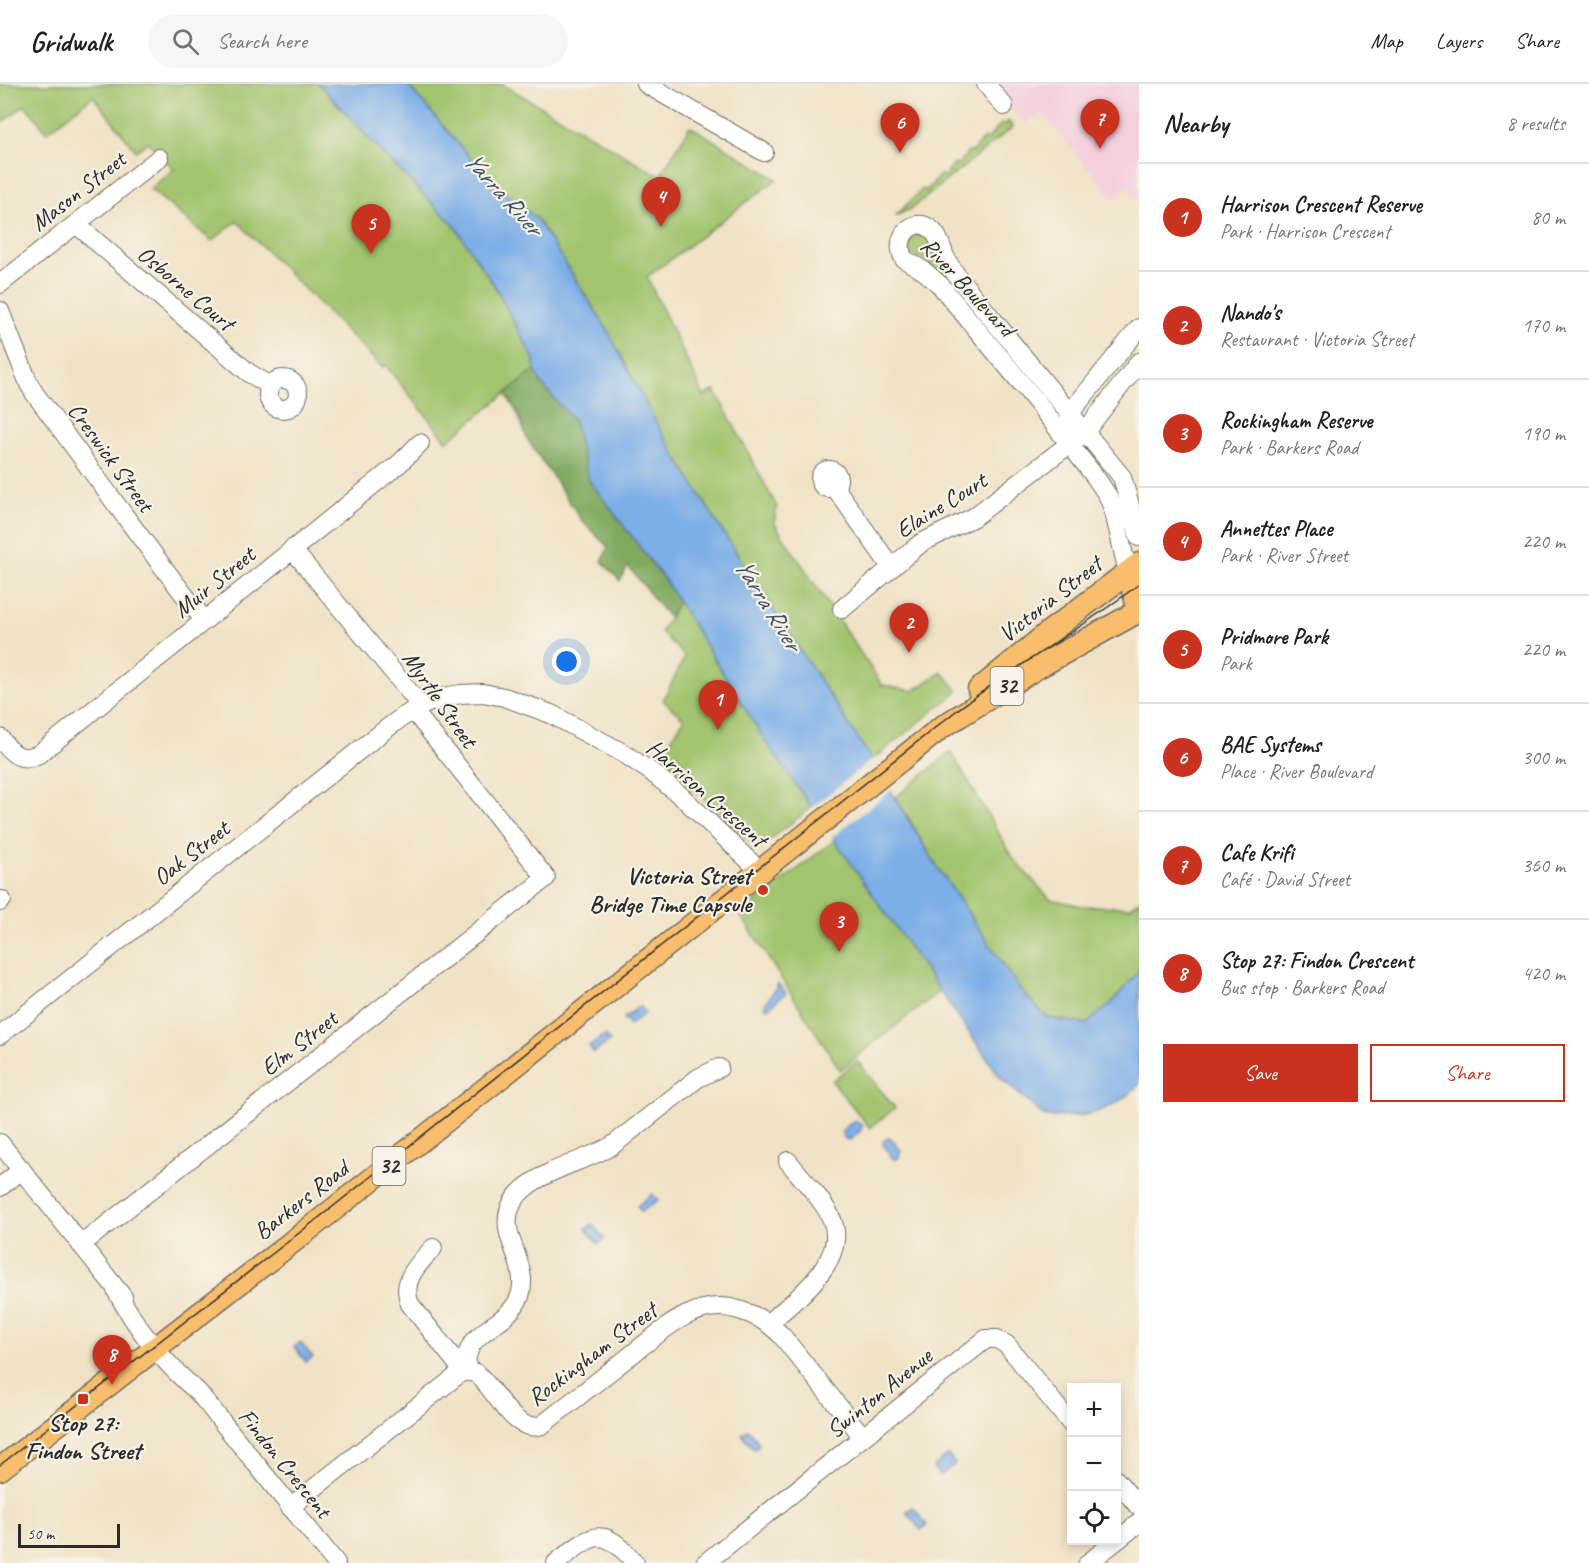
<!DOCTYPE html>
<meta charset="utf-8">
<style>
body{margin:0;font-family:Caveat,sans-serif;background:#f6f6f6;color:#202124}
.controls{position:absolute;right:18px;bottom:18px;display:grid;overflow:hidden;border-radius:0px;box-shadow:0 3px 9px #0003}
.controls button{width:54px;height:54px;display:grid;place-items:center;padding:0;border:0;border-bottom:2px solid #e0e0e0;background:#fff;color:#202124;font:30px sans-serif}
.scale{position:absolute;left:18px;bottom:15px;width:102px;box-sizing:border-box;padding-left:6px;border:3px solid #2b2b2b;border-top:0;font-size:16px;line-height:21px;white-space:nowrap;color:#2b2b2b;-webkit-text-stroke:4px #f7f3e8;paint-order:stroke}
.you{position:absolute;left:567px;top:578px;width:21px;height:21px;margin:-15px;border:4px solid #fff;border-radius:50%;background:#1a73e8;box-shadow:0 0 0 9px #1a73e833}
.badge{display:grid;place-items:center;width:39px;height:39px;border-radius:50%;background:#c8321e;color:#fff;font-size:20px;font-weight:700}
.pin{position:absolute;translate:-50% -50px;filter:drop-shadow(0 2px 3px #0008)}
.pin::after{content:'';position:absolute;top:32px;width:21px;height:18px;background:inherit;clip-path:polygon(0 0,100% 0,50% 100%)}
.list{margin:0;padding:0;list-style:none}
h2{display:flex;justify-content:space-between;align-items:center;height:78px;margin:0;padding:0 24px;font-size:26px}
h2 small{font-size:20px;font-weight:400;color:#757577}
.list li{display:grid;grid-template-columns:39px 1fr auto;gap:18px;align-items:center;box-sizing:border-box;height:108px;padding:0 24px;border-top:2px solid #e0e0e0}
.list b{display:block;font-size:22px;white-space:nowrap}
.list p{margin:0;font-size:20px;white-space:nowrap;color:#757577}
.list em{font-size:20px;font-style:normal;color:#757577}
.actions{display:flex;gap:12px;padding:18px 24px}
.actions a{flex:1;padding:14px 0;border:2px solid #c8321e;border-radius:0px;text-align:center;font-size:21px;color:#c8321e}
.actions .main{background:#c8321e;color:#fff}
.icon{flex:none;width:33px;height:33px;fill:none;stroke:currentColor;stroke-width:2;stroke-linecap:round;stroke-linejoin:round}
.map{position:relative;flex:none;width:1139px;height:1479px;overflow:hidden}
header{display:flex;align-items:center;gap:36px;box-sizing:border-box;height:84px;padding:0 30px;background:#fff;border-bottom:2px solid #e0e0e0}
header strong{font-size:28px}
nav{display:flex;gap:33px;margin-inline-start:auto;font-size:21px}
.search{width:420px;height:54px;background:#f6f6f6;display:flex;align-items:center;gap:15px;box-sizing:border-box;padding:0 21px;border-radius:33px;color:#757577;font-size:22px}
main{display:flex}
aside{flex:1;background:#fff}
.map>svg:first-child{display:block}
.built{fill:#f4cfdd}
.green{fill:#a2c46e;stroke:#66784c;stroke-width:1.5}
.forest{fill:#81aa61;stroke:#566a46;stroke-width:1.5}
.water{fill:#7baee7;stroke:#536c89;stroke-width:1.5}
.pier{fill:#f0e2c5}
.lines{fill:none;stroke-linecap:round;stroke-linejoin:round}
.minor-casing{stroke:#706b61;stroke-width:20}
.major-casing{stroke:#706b61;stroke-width:25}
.minor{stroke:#fff;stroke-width:18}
.major{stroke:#f9be6d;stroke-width:22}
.tram{stroke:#2b2b2b;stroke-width:1.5}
.poi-dot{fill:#c8321e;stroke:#f7f3e8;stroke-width:2}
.labels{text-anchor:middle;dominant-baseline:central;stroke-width:4.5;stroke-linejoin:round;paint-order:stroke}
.shield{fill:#f7f3e8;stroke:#686764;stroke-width:1.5}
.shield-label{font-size:22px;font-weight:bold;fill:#2b2b2b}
.street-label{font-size:24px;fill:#2b2b2b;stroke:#f7f3e8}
.poi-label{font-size:24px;font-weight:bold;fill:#2b2b2b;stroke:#f7f3e8;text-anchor:end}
.water-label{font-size:26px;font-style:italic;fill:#435263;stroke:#f7f3e8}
</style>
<header>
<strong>Gridwalk</strong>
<div class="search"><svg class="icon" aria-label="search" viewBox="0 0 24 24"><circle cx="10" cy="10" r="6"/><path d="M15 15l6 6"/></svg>Search here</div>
<nav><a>Map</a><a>Layers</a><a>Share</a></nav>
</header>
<main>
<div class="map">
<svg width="1139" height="1479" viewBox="0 0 1139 1479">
<rect width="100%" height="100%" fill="#f7f3e8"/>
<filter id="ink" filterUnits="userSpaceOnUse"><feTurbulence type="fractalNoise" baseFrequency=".0167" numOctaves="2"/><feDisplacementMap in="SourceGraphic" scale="12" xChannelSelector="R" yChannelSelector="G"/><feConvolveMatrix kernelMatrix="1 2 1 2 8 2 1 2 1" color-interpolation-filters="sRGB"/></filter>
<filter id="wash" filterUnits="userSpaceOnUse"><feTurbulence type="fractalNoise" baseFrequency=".008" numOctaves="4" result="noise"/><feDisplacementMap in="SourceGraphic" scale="24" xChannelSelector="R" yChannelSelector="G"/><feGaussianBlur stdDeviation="1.35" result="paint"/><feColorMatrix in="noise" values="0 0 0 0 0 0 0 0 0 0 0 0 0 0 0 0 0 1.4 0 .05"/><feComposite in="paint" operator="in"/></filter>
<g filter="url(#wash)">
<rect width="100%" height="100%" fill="#f0e2c5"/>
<path class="built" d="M994,0H1139V117L1127,103L1114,115L1041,28L1026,40Z"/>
<g class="green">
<path d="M0,0H319L385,72L454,141L497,206L534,276L535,286L447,357L385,281L382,283L237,137L212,157L150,105L174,85L148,58L136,67L93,12L47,48L25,21L3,38L0,34Z"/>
<path d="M407,0H502L660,92L690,42L777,95L647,193L704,312L715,306L777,423L774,439L882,601L913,607L942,588L958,607L872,676L724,450L660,346L607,245L536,134L491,98Z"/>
<path d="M1008,37L1013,43L911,125L895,132L923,105L926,107L940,91L944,92L954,80L957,81L968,68L971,69L984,54L987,56L1002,39L1005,41Z"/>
<path d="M917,151H924L931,156L932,165L935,172L1009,264L1008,270L1003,269L926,177L911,170L909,161L911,155Z"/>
<path d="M678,517L766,658L812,723L764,760L757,763L659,675L684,635L663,616L685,573L661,548Z"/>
<path d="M951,668L1015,777L1050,815L1082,822L1131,823L1139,816V887L1111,920L1087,940L1048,934L1021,907L936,781L896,713Z"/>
<path d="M836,755L941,906L840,986L740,830Z"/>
<path d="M857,977L895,1024L870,1044L832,997Z"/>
</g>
<path class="forest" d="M535,286L541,299L574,337L589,396L664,495L678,517L669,534L628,482L620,497L602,477L608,463L583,438L527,355L518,330L506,310Z"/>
<g class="water">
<path d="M319,0H407L491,98L536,134L607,245L660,346L724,450L872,676L936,781L1021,907L1048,934L1086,940L1111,920L1139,887V1001C1108,1031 1087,1033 1045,1033L1000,993L766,658L664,495L589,396L574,337L541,299L535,286L534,276L496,204L454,141L386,73Z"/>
<path d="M778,900L786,909L768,924L764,922Z"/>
<path d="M640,922L645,929L629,941L624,934Z"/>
<path d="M605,951L610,957L594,969L589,962Z"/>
<path d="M853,1037H857L862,1042L861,1046L850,1056L846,1055L842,1051V1047Z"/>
<path d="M889,1054L894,1057L901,1067L898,1075H893L883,1060L884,1056Z"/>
<path d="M652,1110L658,1116L642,1128L637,1122Z"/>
<path d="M592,1140L605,1155L598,1160L586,1145Z"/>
<path d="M300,1258L313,1273L306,1278L294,1263Z"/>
<path d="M748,1345L760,1360L754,1365L742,1350Z"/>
<path d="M948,1371L955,1380L940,1392L933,1383Z"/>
<path d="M913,1423L927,1441L921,1446L906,1428Z"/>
</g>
<path class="pier" d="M874,674L894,704L831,754L810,725Z"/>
</g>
<g filter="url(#ink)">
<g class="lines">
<g class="minor-casing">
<g id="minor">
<path d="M646,0L764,68"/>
<path d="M986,0L1004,22"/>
<path d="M76,140L249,289L269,301"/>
<path d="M0,200L159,74"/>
<path d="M0,227L29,300L35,310C91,385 145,462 204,536"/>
<circle cx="283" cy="310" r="15"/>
<path d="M1069,341L1070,329L1139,244"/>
<circle cx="829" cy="395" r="9"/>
<path d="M834,402L891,483"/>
<path d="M1128,489L1114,428L1108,412L1096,394L1036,317L940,201L924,187L904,175C892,153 915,129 933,147C940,154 941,163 945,172C948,179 952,185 957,192L1122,393L1139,453"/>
<path d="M842,525L921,459L974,433L1085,348L1139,278"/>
<path d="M421,622L443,613L461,610L483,609L504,613L551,630L623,669L650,687L681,712L760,787"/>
<path d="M0,654C11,669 20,679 39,670L400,379L420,359"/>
<path d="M0,818L2,816"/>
<path d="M0,951L386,645L401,634L421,622L292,465"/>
<path d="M0,1059L123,1213"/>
<path d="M0,1103L22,1086"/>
<path d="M81,1161L546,794L413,626"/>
<path d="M433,1164C418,1180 400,1197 410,1220L463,1287"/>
<path d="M116,1206C136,1244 165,1280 198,1308L336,1479"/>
<path d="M768,1239C794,1218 849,1176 832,1136C824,1116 801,1094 788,1077"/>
<path d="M467,1286C461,1245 507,1245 520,1212C526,1195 518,1176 512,1159C487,1094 576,1084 613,1061L698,994L719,984"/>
<path d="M1116,1396L1139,1423"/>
<path d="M290,1423L463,1287L476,1289C496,1305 513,1351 542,1341C570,1319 598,1297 626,1275C659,1250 694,1212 739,1226C756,1231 770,1239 782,1252L863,1353"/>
<path d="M556,1479C592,1451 602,1439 635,1479"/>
<path d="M705,1479L986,1255H997L1007,1261L1072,1341"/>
<path d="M1088,1479L1139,1439"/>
</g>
</g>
<g class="major-casing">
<g id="major">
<path d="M1128,489L1135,512L1137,528"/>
<path d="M979,606L1048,549L1139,480"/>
<path d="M0,1385L323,1134L942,643L1038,583L1139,527"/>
</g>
</g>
<use href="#minor" class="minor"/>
<use href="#major" class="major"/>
<path class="tram" d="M0,1381L330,1125L961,623C1019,580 1082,545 1139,500"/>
</g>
</g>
<g class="poi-dot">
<circle cx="763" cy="806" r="6"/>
<rect x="77" y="1309" width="12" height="12" rx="3"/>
</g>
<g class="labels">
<g class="shield">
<rect x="990.5" y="583" width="33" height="38" rx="4.5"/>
<rect x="372.5" y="1063" width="33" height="38" rx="4.5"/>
</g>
<g class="shield-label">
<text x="1007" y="602">32</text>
<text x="389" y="1082">32</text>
</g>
<g class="street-label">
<text transform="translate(78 107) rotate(-38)">Mason Street</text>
<text transform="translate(968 203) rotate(47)">River Boulevard</text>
<text transform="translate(186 204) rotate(40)">Osborne Court</text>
<text transform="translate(111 373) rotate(54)">Creswick Street</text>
<text transform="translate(941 421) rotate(-32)">Elaine Court</text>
<text transform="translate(214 498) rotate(-39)">Muir Street</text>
<text transform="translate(1050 515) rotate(-38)">Victoria Street</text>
<text transform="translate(440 615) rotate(55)">Myrtle Street</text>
<text transform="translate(707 709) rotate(41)">Harrison Crescent</text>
<text transform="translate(191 769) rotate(-38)">Oak Street</text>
<text transform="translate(299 959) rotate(-38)">Elm Street</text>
<text transform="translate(301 1116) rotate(-38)">Barkers Road</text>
<text transform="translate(592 1270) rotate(-37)">Rockingham Street</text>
<text transform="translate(879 1309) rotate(-39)">Swinton Avenue</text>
<text transform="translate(285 1379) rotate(51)">Findon Crescent</text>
</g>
<g class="poi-label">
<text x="751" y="792">Victoria Street<tspan x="751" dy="28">Bridge Time Capsule</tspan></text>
<text x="83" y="1339" text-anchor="middle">Stop 27:<tspan x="83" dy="28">Findon Street</tspan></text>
</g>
<g class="water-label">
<text transform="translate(503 109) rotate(48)">Yarra River</text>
<text transform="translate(768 520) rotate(58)">Yarra River</text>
</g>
</g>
</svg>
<div class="controls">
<button>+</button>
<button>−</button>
<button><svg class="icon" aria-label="locate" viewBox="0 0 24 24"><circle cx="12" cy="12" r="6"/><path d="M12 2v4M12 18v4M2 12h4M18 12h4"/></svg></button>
</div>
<div class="scale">50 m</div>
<div class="you"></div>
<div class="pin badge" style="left:718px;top:646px">1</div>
<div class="pin badge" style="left:909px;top:569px">2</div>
<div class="pin badge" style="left:839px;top:868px">3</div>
<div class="pin badge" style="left:661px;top:143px">4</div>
<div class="pin badge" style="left:371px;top:170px">5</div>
<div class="pin badge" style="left:900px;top:69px">6</div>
<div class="pin badge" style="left:1100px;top:65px">7</div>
<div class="pin badge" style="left:112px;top:1301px">8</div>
</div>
<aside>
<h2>Nearby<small>8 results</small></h2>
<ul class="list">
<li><span class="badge">1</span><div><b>Harrison Crescent Reserve</b><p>Park · Harrison Crescent</p></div><em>80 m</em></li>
<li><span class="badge">2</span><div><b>Nando's</b><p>Restaurant · Victoria Street</p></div><em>170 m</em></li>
<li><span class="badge">3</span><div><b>Rockingham Reserve</b><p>Park · Barkers Road</p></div><em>190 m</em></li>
<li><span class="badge">4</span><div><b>Annettes Place</b><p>Park · River Street</p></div><em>220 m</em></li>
<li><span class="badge">5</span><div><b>Pridmore Park</b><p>Park</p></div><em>220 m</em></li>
<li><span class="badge">6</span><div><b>BAE Systems</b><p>Place · River Boulevard</p></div><em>300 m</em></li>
<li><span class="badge">7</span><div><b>Cafe Krifi</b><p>Café · David Street</p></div><em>360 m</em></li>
<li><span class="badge">8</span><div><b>Stop 27: Findon Crescent</b><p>Bus stop · Barkers Road</p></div><em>420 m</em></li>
</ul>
<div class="actions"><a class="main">Save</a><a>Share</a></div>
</aside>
</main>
